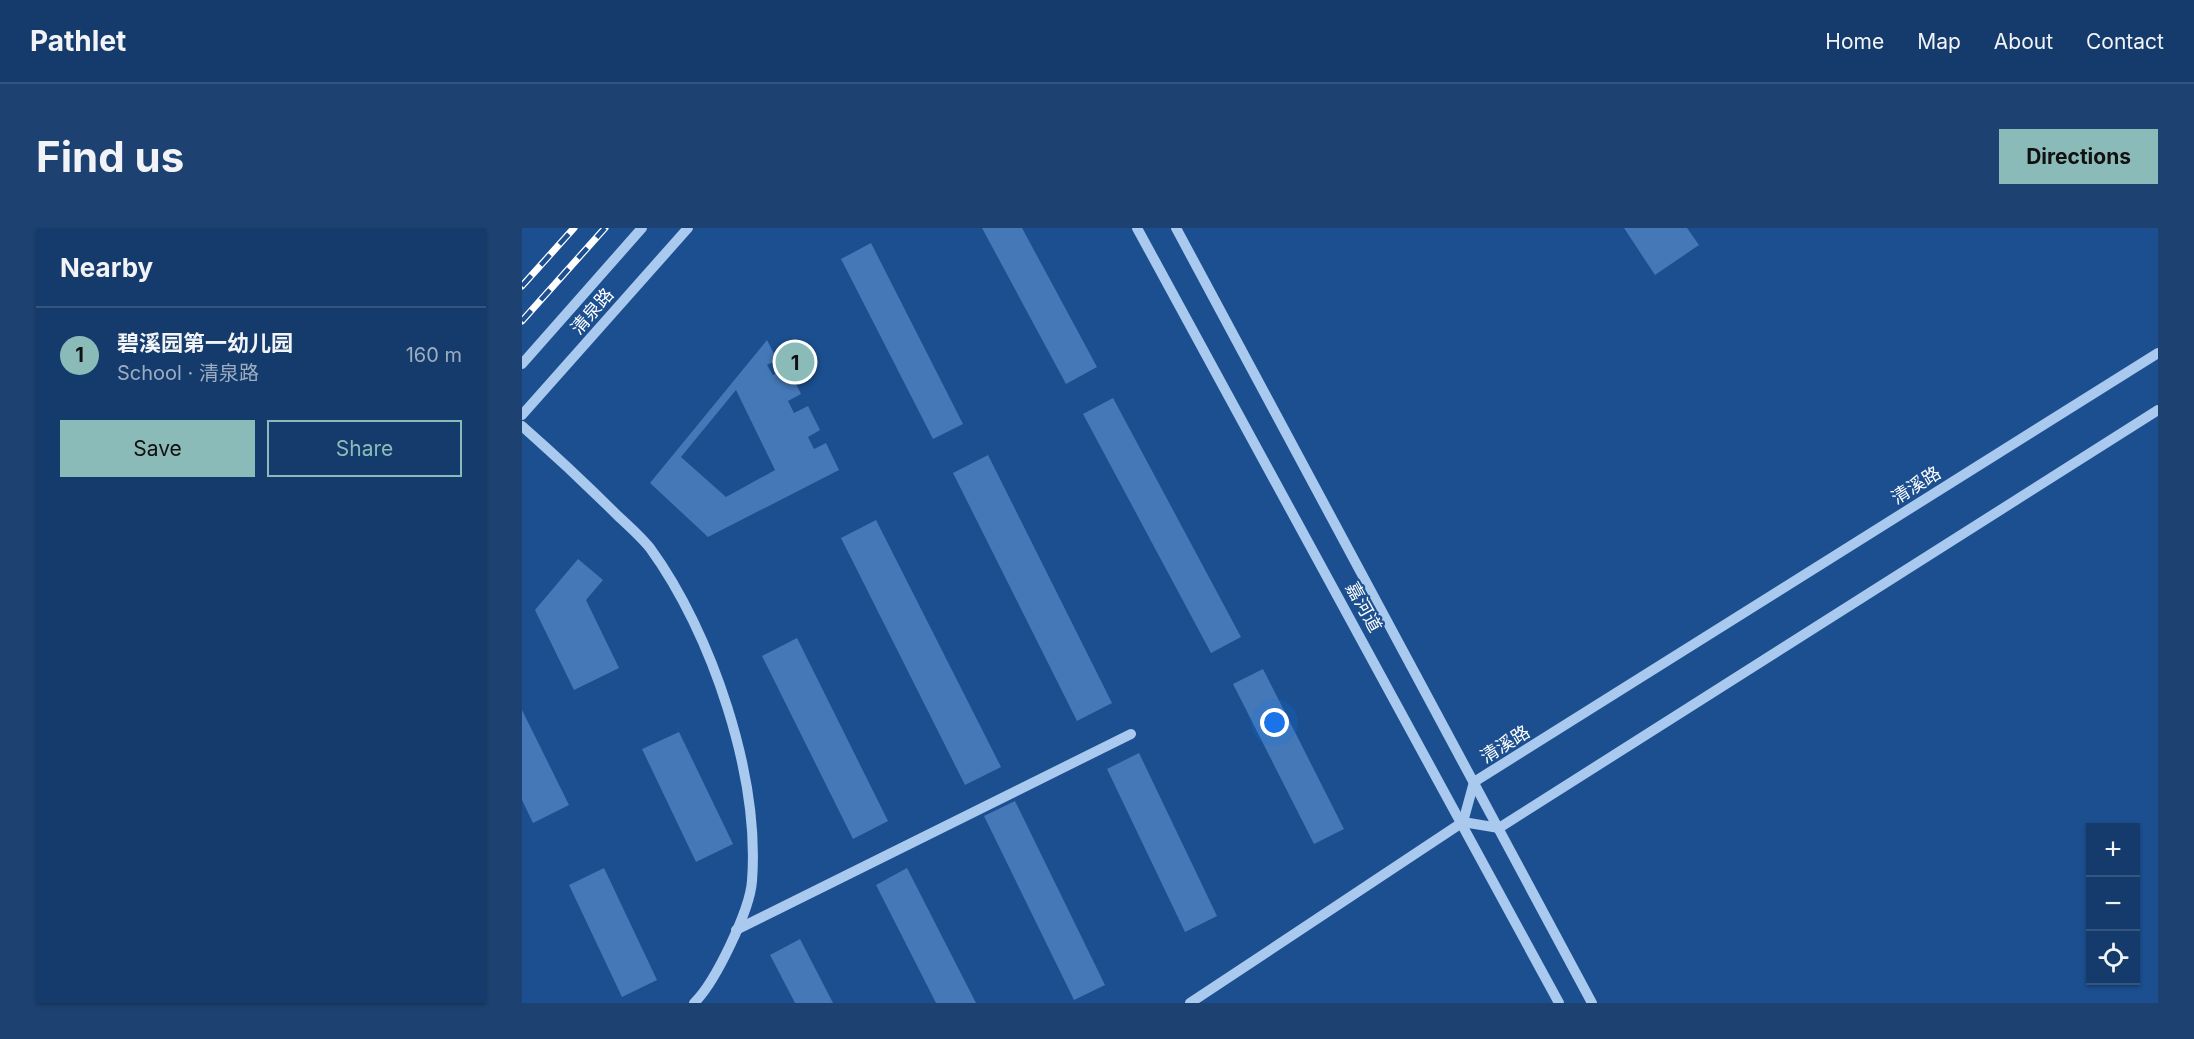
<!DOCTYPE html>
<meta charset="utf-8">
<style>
body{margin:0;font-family:Inter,"Noto Sans SC",sans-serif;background:#1d4271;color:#f1f3f6}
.controls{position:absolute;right:18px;bottom:18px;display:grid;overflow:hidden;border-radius:0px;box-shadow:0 2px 4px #0004}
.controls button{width:54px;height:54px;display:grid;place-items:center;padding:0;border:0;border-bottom:2px solid #33557e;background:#143b6b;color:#f1f3f6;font:30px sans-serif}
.you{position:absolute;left:753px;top:495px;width:21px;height:21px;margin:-15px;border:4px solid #fff;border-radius:50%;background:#1a73e8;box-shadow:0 0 0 9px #1a73e833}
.badge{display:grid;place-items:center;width:39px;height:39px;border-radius:50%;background:#8bbbb9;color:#111;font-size:20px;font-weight:700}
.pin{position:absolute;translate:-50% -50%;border:3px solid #fff;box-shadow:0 2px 6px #0006}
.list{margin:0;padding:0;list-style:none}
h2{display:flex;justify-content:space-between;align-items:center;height:78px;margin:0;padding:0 24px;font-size:26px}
h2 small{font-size:20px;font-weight:400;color:#9dadc1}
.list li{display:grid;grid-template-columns:39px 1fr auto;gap:18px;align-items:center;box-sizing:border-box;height:96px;padding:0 24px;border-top:2px solid #33557e}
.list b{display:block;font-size:22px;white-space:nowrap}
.list p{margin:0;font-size:20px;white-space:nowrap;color:#9dadc1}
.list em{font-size:20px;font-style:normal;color:#9dadc1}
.actions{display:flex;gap:12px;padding:18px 24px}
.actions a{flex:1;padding:14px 0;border:2px solid #8bbbb9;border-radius:0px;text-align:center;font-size:21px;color:#8bbbb9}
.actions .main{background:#8bbbb9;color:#111}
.icon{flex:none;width:33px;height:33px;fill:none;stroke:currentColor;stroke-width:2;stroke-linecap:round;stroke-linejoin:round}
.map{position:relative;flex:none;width:1636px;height:775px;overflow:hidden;border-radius:0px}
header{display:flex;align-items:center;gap:36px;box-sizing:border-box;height:84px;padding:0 30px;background:#143b6b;border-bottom:2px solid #33557e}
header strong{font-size:28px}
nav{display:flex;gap:33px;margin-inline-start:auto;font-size:21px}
.intro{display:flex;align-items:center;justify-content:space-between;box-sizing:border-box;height:144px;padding:0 36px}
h1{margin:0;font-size:42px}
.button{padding:15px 27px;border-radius:0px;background:#8bbbb9;color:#111;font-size:21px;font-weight:700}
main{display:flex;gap:36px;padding:0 36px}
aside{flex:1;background:#143b6b;border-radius:0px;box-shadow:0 2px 4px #0004}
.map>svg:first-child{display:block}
.building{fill:#4478b7;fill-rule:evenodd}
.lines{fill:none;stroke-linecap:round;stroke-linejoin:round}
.minor{stroke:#a9c9ee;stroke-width:10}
.rail-casing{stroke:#fff;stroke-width:7}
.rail{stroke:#1b4f8f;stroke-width:4.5;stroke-dasharray:14;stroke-linecap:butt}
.labels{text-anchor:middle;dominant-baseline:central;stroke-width:4.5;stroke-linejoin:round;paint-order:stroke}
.street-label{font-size:18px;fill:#fff;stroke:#1b4f8f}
</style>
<header>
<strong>Pathlet</strong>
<nav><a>Home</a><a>Map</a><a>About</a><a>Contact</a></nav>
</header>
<div class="intro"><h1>Find us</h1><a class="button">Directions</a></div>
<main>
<aside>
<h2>Nearby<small></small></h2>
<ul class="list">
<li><span class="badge">1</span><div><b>碧溪园第一幼儿园</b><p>School · 清泉路</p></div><em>160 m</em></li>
</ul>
<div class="actions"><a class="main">Save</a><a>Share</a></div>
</aside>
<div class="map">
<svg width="1636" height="775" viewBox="0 0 1636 775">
<rect width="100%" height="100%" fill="#1b4f8f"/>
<g class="building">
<path d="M460,0H500L575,139L544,156Z"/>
<path d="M1102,0H1165L1177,17L1133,47Z"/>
<path d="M349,15L441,196L411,211L319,31Z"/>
<path d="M245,112L255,132L245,137L251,147L266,139L279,166L266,173L272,185L286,178L298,202L286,209L292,221L304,215L317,242L186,309L128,255ZM214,162L253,242L204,269L159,229Z"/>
<path d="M591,170L719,409L689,425L561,186Z"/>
<path d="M466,227L590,475L555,493L431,245Z"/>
<path d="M354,292L479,539L443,557L319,310Z"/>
<path d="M56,331L81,352L64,372L97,440L52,462L13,382Z"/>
<path d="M275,410L366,593L331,611L240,428Z"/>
<path d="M741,441L822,601L792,616L711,456Z"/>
<path d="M0,482L47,577L11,595L0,572Z"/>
<path d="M157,504L211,616L174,634L120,521Z"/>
<path d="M617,525L695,688L663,704L585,541Z"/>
<path d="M493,573L583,757L552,772L462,588Z"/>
<path d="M82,640L135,752L100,769L47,657Z"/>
<path d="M385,640L454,775H414L354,657Z"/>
<path d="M278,711L311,775H273L248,727Z"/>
</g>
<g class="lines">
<g class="minor">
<path d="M615,0L1037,775"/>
<path d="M654,0L1070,775"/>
<path d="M0,136L120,0"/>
<path d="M0,187L166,0"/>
<path d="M0,198C33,227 65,257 96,288C107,298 119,309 128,320C190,405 238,548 230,653C228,682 193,755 172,775"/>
<path d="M941,594L952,554L1636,125"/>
<path d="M941,594L977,600L1636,182"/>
<path d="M214,702L609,506"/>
<path d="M668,775L941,594"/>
</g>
<g class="rail-casing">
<g id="rail">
<path d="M0,58L52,0"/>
<path d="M0,93L83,0"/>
</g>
</g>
<use href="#rail" class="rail"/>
</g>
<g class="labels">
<g class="street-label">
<text transform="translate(70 83) rotate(-49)">清泉路</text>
<text transform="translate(1394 257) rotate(-32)">清溪路</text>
<text transform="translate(842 379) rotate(61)">嘉河道</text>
<text transform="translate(983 516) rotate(-32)">清溪路</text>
</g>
</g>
</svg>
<div class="controls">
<button>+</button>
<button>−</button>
<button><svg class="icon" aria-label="locate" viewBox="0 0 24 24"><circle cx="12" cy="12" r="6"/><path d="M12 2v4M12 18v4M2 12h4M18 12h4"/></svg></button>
</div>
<div class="you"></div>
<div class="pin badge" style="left:273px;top:134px">1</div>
</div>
</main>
